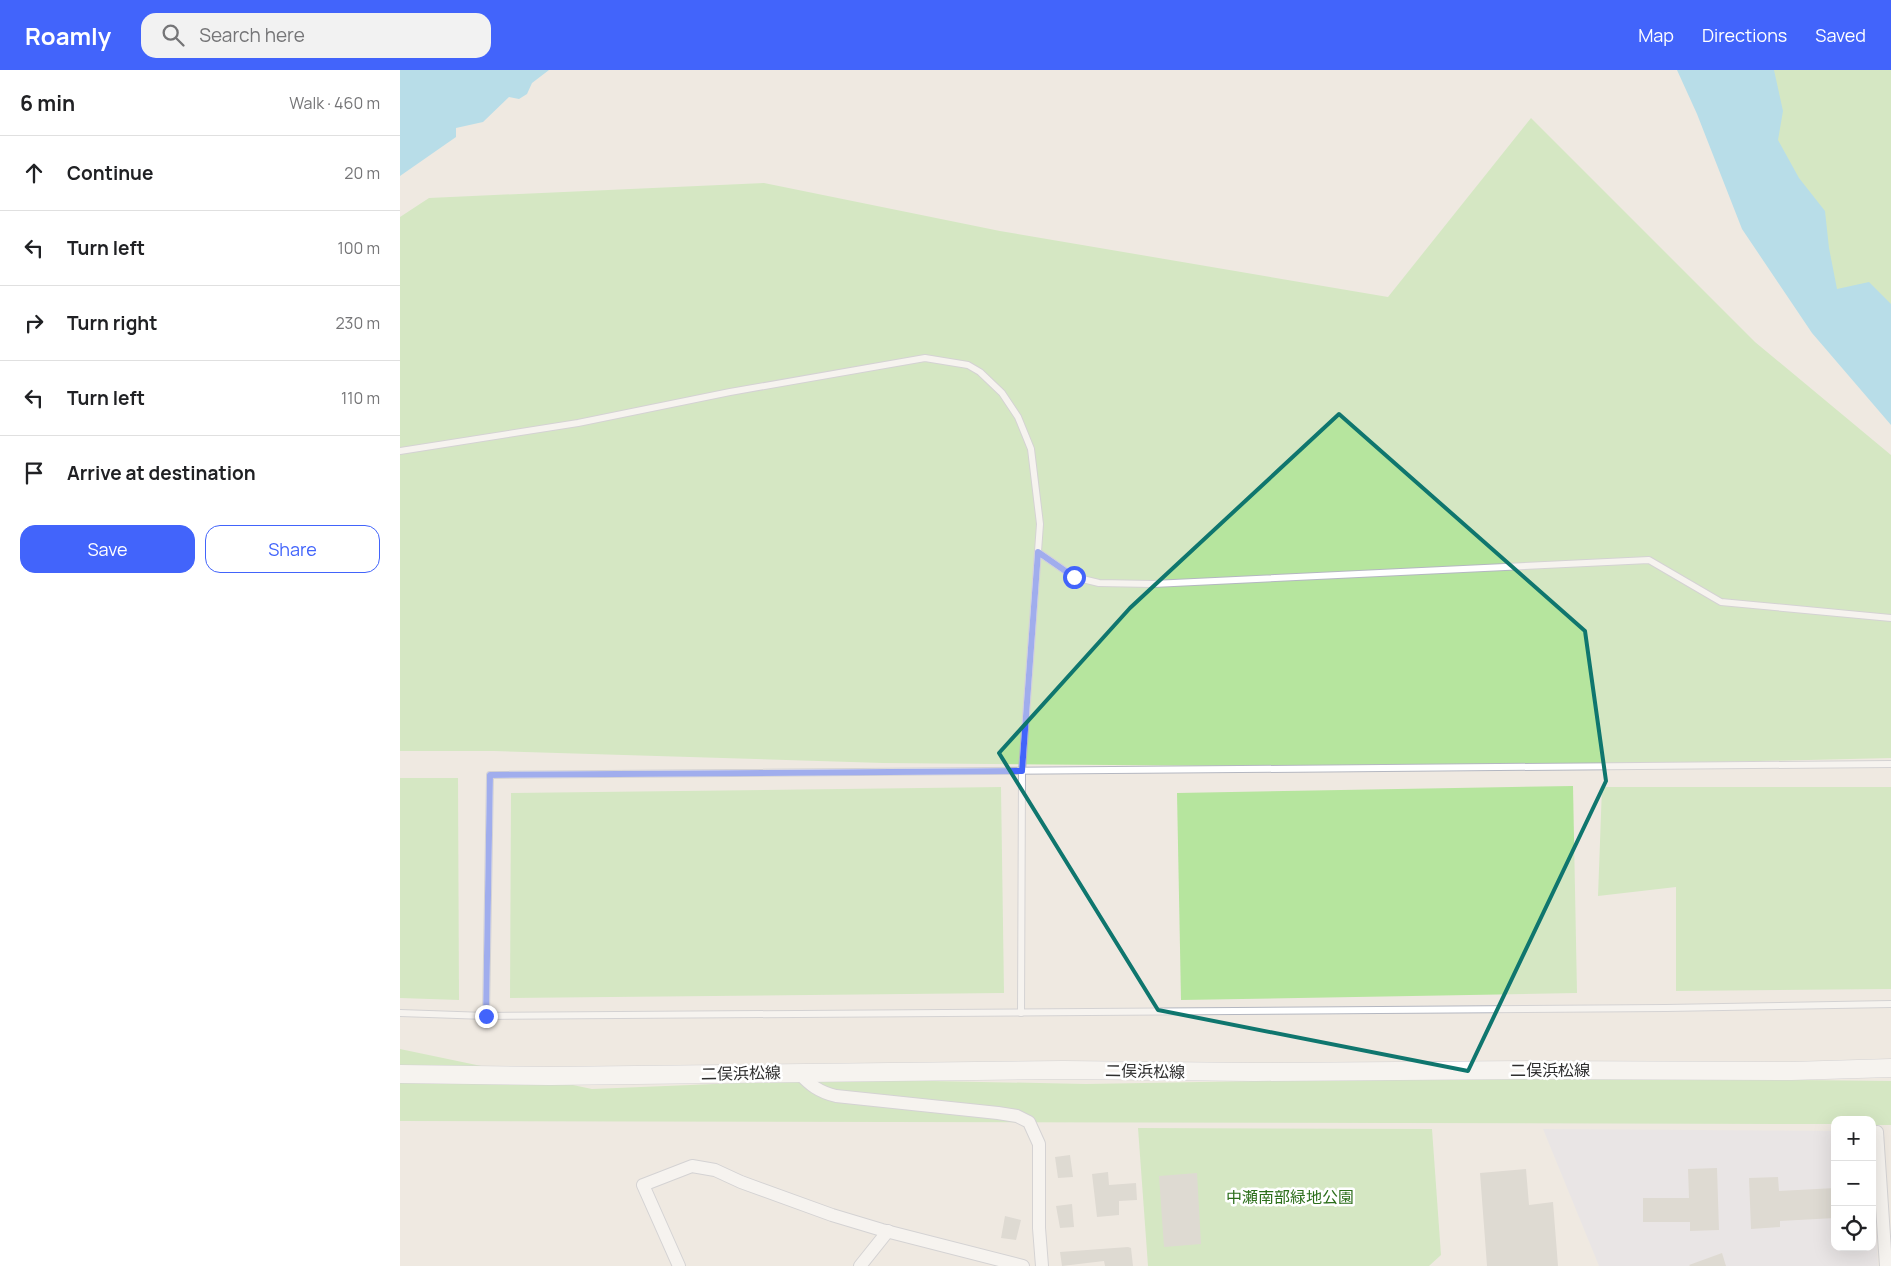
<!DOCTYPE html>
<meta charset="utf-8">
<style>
body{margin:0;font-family:Manrope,"Noto Sans JP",sans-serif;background:#f2f2f2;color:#202124}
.controls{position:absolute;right:15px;bottom:15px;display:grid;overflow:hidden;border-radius:10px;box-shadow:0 5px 20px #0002}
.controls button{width:45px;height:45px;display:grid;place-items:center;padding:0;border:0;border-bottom:1px solid #e0e0e0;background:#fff;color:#202124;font:25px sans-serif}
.stop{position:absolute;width:15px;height:15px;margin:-11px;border:4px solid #4264fb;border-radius:50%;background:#fff}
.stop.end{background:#4264fb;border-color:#fff;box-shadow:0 1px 5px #0008}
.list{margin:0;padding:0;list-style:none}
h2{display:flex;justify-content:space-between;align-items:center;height:65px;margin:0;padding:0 20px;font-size:21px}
h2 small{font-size:16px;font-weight:400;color:#757577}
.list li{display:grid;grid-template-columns:32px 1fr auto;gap:15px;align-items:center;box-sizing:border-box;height:75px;padding:0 20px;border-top:1px solid #e0e0e0}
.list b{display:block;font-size:19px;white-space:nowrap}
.list em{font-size:16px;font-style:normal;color:#757577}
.actions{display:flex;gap:10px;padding:15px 20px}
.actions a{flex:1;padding:11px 0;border:1px solid #4264fb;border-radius:15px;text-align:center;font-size:18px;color:#4264fb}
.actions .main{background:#4264fb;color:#fff}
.icon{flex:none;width:28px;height:28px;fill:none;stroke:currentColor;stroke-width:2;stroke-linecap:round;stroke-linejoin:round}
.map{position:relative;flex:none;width:1491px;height:1196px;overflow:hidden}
header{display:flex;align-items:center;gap:30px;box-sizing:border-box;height:70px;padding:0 25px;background:#4264fb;color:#fff}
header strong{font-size:24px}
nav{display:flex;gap:28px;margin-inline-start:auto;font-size:18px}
.search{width:350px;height:45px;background:#f2f2f2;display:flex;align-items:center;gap:12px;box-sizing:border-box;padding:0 18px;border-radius:15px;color:#757577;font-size:19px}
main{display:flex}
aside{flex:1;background:#fff}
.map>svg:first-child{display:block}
.industrial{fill:#e3e1e8}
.green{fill:#b6e59e}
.water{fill:#75cff0}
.building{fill:#cbc7bf}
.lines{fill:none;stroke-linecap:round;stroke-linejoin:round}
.service-casing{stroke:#b4b7c1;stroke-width:8}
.minor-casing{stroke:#b4b7c1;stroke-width:14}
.secondary-casing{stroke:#b4b7c1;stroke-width:19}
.service{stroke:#fff;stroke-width:6}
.minor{stroke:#fff;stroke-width:12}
.secondary{stroke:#fff;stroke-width:18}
.route{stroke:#4264fb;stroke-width:6}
.marked{fill:none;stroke:#0f766e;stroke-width:4;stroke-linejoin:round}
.labels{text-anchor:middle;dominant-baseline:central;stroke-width:5;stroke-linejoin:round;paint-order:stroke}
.street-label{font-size:16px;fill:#2e2e2e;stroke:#fff}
.park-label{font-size:16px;fill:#2c6e1b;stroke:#fff}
</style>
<header>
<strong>Roamly</strong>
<div class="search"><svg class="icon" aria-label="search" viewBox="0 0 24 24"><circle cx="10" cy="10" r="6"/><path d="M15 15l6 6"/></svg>Search here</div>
<nav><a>Map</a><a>Directions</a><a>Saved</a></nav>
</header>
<main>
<aside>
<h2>6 min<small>Walk · 460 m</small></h2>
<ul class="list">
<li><svg class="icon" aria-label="ahead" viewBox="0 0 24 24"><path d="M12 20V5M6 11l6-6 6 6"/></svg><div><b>Continue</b></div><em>20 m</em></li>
<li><svg class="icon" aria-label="left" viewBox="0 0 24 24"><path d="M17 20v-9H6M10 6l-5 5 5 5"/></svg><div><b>Turn left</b></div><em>100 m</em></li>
<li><svg class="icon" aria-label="right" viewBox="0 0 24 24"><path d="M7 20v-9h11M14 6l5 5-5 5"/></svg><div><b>Turn right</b></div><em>230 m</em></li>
<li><svg class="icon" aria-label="left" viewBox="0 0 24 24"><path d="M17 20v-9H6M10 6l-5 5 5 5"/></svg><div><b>Turn left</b></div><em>110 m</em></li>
<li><svg class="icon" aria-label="arrive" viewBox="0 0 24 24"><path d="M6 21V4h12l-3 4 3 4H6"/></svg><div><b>Arrive at destination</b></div></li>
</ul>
<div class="actions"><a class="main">Save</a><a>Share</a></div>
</aside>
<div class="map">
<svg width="1491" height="1196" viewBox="0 0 1491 1196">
<rect width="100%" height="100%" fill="#efe9e1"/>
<path class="industrial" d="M1143,1059L1435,1061V1177H1472V1066L1478,1196H1199Z"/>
<g class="green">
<path d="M1349,0H1491V283L1436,237Z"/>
<path d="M1131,48L1355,272L1491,385V688L1064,698L483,693L94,681H0V147L29,128L364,113L600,161L988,227Z"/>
<path d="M0,708H58L59,930L0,928Z"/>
<path d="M1173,716L1177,923L781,930L777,723Z"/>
<path d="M601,717L604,923L110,928L111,723Z"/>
<path d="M1202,717H1491V919L1276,921V817L1198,826Z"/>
<path d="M0,979L192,1019L434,1009L686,1014L1093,1007L1491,1011V1055H1472V1050H1435V1054L0,1051Z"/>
<path d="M738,1058L1032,1059L1041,1185L1029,1196H748Z"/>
</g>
<g class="water">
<path d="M0,0H149L132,13L127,24L119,29L109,27L83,52L56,58V67L0,106Z"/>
<path d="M1277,0H1374L1383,41L1378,70L1399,108L1425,141L1429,178L1437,219L1469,212L1491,234V355L1412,263L1342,159L1297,44Z"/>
</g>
<g class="building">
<path d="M670,1085L673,1107L658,1108L655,1087Z"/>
<path d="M1317,1098L1319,1160L1290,1161V1152H1243V1128H1289L1288,1099Z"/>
<path d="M1126,1099L1129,1135L1153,1132L1158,1196H1087L1080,1103Z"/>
<path d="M708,1102L709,1115L736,1113L737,1130L719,1131V1145L697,1147L692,1104Z"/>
<path d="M797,1103L801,1174L764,1177L759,1106Z"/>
<path d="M1378,1107L1379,1121L1435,1118V1148L1380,1151V1157L1351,1159L1349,1108Z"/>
<path d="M672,1134L674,1157L660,1158L656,1136Z"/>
<path d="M605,1146L621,1150L616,1170L601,1168Z"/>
<path d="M728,1177L731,1178L733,1196H705L704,1191L662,1196L660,1182Z"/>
<path d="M1322,1183L1326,1196H1290L1289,1195Z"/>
</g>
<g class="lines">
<g class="service-casing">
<g id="service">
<path d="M0,381L178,353L330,322L525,288L568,295L580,302L602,323L618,347L631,379L640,454L622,701L621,943"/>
<path d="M638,482L674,507L699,513L753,514L1249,490L1321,532L1491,548"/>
<path d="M0,943L86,946L1266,938L1491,934"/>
<path d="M86,946L90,705L1491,694"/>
</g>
</g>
<g class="minor-casing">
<g id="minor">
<path d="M399,1003C410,1015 419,1022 436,1026L598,1043L617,1046L629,1052L639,1074V1158L642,1196"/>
<path d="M1477,1062L1486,1196"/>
<path d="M279,1196L243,1115L292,1096L315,1100L341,1112L432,1145L482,1160L623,1196"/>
<path d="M460,1196L488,1161"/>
</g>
</g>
<g class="secondary-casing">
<path id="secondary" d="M0,1004L150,1006L663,1000L855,1002L1126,1000L1391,1001L1491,998"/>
</g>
<use href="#service" class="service"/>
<use href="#minor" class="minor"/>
<use href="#secondary" class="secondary"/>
</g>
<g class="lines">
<path class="route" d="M86,946L90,705L622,701L638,482L674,507"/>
</g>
<path d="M0 0H1491V1196H0ZM939,344L1185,561L1206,711L1068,1001L758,940L599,683L730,538Z" fill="#efe9e1" fill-opacity=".55" fill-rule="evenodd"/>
<path class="marked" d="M939,344L1185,561L1206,711L1068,1001L758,940L599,683L730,538Z"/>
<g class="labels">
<g class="street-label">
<text x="1150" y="1000">二俣浜松線</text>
<text transform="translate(745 1001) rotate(1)">二俣浜松線</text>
<text transform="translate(341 1003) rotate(-1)">二俣浜松線</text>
</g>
<g class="park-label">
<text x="890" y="1127">中瀬南部緑地公園</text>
</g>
</g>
</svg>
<div class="controls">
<button>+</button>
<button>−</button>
<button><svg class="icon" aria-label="locate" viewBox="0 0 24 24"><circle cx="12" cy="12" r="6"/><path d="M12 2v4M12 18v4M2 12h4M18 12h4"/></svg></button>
</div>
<div class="stop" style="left:674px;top:507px"></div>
<div class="stop end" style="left:86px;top:946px"></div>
</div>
</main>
